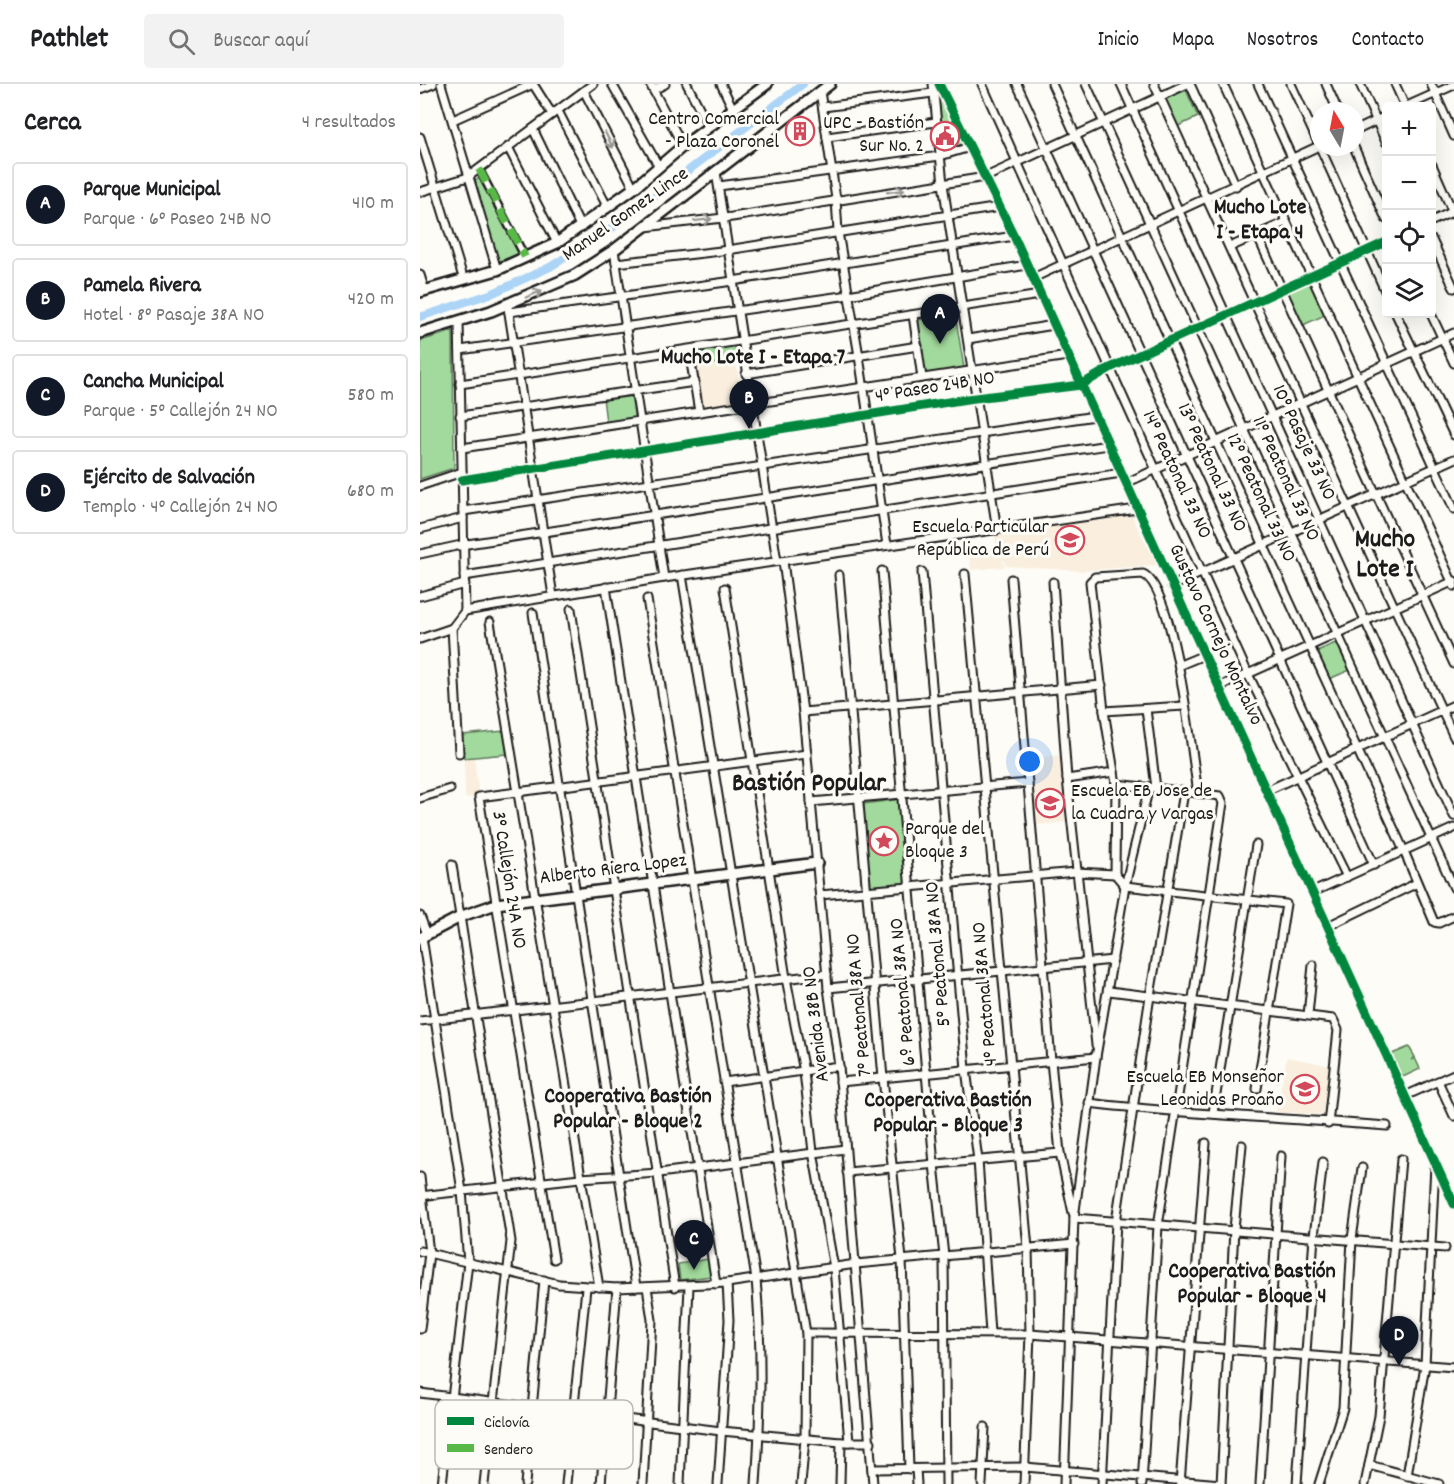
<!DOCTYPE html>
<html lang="es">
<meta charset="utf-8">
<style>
body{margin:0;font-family:Dekko,sans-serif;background:#f2f2f2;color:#202124}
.controls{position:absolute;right:18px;top:18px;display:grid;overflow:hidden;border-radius:6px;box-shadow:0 6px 24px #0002}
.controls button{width:54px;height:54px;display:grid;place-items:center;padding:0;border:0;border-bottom:2px solid #e0e0e0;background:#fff;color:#202124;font:30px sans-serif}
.compass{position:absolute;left:890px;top:18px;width:54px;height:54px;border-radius:50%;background:#fff;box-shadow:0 6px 24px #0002;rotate:350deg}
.you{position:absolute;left:610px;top:678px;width:21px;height:21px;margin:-15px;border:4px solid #fff;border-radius:50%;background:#1a73e8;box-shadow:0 0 0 9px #1a73e833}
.badge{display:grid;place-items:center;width:39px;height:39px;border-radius:50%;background:#111827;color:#fff;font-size:20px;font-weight:700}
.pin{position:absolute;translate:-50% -50px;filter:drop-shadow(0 2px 3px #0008)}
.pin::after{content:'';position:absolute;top:32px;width:21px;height:18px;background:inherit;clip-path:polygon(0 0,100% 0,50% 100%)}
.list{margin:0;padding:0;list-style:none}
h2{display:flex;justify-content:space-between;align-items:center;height:78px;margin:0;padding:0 24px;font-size:26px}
h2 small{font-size:20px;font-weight:400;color:#757577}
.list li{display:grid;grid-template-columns:39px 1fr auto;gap:18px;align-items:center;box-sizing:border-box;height:84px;margin:0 12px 12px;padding:0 12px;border:2px solid #e0e0e0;border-radius:6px}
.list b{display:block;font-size:22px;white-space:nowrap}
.list p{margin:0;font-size:20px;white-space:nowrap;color:#757577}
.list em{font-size:20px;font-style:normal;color:#757577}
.icon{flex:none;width:33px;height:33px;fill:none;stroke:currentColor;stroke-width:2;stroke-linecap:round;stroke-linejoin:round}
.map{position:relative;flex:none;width:1034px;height:1400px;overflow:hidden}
header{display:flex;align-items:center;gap:36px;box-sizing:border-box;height:84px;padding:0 30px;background:#fff;border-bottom:2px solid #e0e0e0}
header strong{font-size:28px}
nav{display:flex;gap:33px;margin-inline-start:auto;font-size:21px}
.search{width:420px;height:54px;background:#f2f2f2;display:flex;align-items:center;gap:15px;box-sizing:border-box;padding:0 21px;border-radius:6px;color:#757577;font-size:22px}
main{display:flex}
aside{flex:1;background:#fff}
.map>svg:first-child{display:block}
.built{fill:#faefde}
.green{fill:#a2d99c;stroke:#5f7a5c;stroke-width:1.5}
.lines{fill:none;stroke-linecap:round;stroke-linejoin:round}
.canal{stroke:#abd4f6;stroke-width:8}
.pedestrian-casing{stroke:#1c1c1c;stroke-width:10}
.minor-casing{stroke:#1c1c1c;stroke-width:11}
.secondary-casing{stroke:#1c1c1c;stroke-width:14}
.pedestrian{stroke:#fdfcf7;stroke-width:5}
.minor{stroke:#fdfcf7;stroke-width:7}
.secondary{stroke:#fdfcf7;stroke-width:9}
.quiet{stroke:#58b947;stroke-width:8;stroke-dasharray:15 8;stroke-linecap:butt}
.cycleway-casing{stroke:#fdfcf7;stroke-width:13}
.cycleway{stroke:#00873e;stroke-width:9}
.oneway{stroke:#989794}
.labels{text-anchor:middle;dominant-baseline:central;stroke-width:6;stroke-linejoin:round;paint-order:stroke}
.poi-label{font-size:20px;fill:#1c1c1c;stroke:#fdfcf7;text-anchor:end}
.street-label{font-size:20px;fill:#1c1c1c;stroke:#fdfcf7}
.quarter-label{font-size:22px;font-weight:bold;fill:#1c1c1c;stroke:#fdfcf7}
.district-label{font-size:26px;font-weight:bold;fill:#1c1c1c;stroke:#fdfcf7}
.key{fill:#fdfcf7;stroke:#bab9b5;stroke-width:1.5}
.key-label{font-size:16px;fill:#1c1c1c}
</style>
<header>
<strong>Pathlet</strong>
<div class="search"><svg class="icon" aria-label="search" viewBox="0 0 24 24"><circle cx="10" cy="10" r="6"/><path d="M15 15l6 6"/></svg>Buscar aquí</div>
<nav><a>Inicio</a><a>Mapa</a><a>Nosotros</a><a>Contacto</a></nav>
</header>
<main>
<aside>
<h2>Cerca<small>4 resultados</small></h2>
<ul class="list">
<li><span class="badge">A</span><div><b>Parque Municipal</b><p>Parque · 6° Paseo 24B NO</p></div><em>410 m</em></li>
<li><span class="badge">B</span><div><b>Pamela Rivera</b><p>Hotel · 8° Pasaje 38A NO</p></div><em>420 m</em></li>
<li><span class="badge">C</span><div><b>Cancha Municipal</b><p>Parque · 5° Callejón 24 NO</p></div><em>580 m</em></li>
<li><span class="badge">D</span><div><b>Ejército de Salvación</b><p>Templo · 4° Callejón 24 NO</p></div><em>680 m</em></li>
</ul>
</aside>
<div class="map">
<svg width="1034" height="1400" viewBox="0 0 1034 1400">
<rect width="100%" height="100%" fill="#fdfcf7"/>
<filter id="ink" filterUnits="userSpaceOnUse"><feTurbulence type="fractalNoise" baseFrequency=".0167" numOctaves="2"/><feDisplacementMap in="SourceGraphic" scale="12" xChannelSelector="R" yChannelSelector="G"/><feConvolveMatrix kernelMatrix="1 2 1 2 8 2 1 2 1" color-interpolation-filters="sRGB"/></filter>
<g filter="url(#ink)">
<g class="built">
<path d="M316,277L323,317L280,324L274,283Z"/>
<path d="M707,430L712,432L737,481L662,487L585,482L582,466L584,483L551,486L549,471L582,466L576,460L575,452Z"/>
<path d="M643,671V697L649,738L615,741L610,674Z"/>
<path d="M54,674L59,712L45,714L44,675Z"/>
<path d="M867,973L912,982L906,1031L856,1028Z"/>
</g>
<g class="green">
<path d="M766,6L778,33L756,43L743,16Z"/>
<path d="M520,10L545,62L523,69L522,57L529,56L527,46L521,48L518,18Z"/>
<path d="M61,93L100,169L78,178L52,99Z"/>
<path d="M889,197L905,231L881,242L865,208Z"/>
<path d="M535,229L544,284L505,291L497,236Z"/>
<path d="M33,247L34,384L0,395V257Z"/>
<path d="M315,261L317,276L274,283L272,268Z"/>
<path d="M211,310L215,333L186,338L183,314Z"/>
<path d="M920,557L932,585L907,596L895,568Z"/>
<path d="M84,647L87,670L44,674L42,651Z"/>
<path d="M481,715L489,800L449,804L443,720Z"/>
<path d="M989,963L995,973L991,976L995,974L1000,985L983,993L972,970Z"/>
<path d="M288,1175L291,1192L260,1196L258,1180Z"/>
</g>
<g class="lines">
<path class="canal" d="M0,233L73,209L130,183L192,144L383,0"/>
<g class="pedestrian-casing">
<path id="pedestrian" d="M59,85L105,173"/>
</g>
<g class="minor-casing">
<g id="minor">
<path d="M21,0L77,186"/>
<path d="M113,0L132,30"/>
<path d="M192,0L239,83"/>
<path d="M230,0L263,62"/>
<path d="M267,0L289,43"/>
<path d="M301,0L313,25"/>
<path d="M513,0L523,100L577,446"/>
<path d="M519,0L594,152L1034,1120"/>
<path d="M562,0L828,590L927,793"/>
<path d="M597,0L954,781"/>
<path d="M632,0L984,767L1014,838L1019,839L1034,832"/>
<path d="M666,0L1034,804"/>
<path d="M701,0L1034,732"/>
<path d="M734,0L1034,653"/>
<path d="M770,0L816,102"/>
<path d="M803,0L1034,502"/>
<path d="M838,0L1034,425"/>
<path d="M871,0L899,61"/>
<path d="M906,0L918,27"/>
<path d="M940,0L966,58"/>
<path d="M975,0L985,22"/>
<path d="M1011,0L1034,52"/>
<path d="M0,5L13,0"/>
<path d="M233,6L245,0"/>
<path d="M164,7L214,104"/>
<path d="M400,7L416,115L418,148L439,272L467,461"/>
<path d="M987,22L1034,1"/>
<path d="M403,23L513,9"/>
<path d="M138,27L188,124"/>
<path d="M33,36L113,0"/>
<path d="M113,45L161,144"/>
<path d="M935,47L966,32"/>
<path d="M0,53L42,190"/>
<path d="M407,53L516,38"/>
<path d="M88,63L137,159"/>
<path d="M900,63L966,209"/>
<path d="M934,63L966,135"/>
<path d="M1012,81L1034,131"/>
<path d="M296,88L357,477"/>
<path d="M299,102L520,72L550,63"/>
<path d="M0,108L48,93L173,0"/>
<path d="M1012,137L1034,127"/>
<path d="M225,143L312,133L566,93L767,0"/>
<path d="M837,151L1034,580"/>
<path d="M1012,156L1034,204"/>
<path d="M810,163L866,138"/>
<path d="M194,166L244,494"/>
<path d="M196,179L301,167L580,123"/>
<path d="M0,191L5,207"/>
<path d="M613,194L899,62"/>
<path d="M88,223L133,512"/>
<path d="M89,228L306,198L594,152"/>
<path d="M976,230L1034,351"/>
<path d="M1011,230L1034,279"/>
<path d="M493,231L502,294"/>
<path d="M39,237L45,527"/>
<path d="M548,255L634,241"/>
<path d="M40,266L422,212L607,181"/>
<path d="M269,266L279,328"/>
<path d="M326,290L498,262"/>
<path d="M40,300L620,211"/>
<path d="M40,332L275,298"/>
<path d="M42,364L648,272"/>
<path d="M42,396L547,315L661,301L690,284L966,158"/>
<path d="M706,399L1034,249"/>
<path d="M0,402L42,388"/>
<path d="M43,427L675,332"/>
<path d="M0,445L43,434"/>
<path d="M0,470L41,461L688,361"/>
<path d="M363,477L383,628L408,904L419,982L453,1400"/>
<path d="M462,487L514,1080L524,1172L526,1400"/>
<path d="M502,488L546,985L558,1076L570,1249"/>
<path d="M545,490L608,1164L610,1250L604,1400"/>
<path d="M262,491L386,1249L385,1355L381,1400"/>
<path d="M419,491L463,994L482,1175L489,1385"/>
<path d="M44,492L701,389"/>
<path d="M591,495L631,977L640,1069L653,1129"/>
<path d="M633,498L647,695L676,961"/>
<path d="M752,502L1034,375"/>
<path d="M186,503L296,1200"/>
<path d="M305,504L366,894L384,988L393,1068L414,1184L429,1358"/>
<path d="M0,512L45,500"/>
<path d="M227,515L336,1195C342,1263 341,1332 336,1400"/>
<path d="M151,525L255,1203"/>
<path d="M113,529L216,1203"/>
<path d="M70,538L179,1203"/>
<path d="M32,544L39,669"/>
<path d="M0,555L32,544L45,527L244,494L717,425"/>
<path d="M760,581L784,571"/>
<path d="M799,603L1034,497"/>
<path d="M726,625L736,704"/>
<path d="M684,627L764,622"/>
<path d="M383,628L682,601"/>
<path d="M647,695L694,688"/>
<path d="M696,700L778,709C772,672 755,504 723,490L675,493L670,498L684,627L696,700L695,790L705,802"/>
<path d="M846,707L1034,621"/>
<path d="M0,714L30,705"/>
<path d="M391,718L608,699"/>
<path d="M32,781L91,1157L64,1400"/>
<path d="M705,802L866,820L837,1005"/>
<path d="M893,808L1034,744"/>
<path d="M400,811L656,788L695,790"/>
<path d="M0,832L7,850"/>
<path d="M908,842L997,799"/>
<path d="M2,853L42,1107L48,1178L22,1400"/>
<path d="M408,904L693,876"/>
<path d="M689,907L913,935L918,946L908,1040"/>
<path d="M888,931L893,881"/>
<path d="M0,937L407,890"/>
<path d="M1018,997L1034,1032"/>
<path d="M304,998L419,982"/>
<path d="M420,998L676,973"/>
<path d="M985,1012L1034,990"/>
<path d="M669,1019C768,1031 868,1034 967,1042"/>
<path d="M793,1029L836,761"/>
<path d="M427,1088L640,1069"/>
<path d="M0,1093L9,1169L0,1245"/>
<path d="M0,1112L160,1094L239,1089L425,1065"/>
<path d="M654,1134L1025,1164"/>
<path d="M0,1167L139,1200L197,1204L307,1199L436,1180L654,1160"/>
<path d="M134,1175L59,713L387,670"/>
<path d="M386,1249L610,1250L1034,1283"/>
<path d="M0,1309L301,1347L421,1358H451"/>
<path d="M949,1381L1019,1400"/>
<path d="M452,1385L605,1383L801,1400"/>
<path d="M496,1385L497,1400"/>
<path d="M987,1392L1005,1281L1015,1081"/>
<path d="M105,1400L124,1196"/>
<path d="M146,1400L166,1204"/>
<path d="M181,1400L197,1204"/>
<path d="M223,1400L232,1236L227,1203"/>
<path d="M260,1400L269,1202"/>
<path d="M298,1400L309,1236L307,1199"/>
<path d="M420,1400L421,1358"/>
<path d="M562,1400L565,1343"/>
<path d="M644,1400L654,1134L676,973L705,802L729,703"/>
<path d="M682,1400L696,1138L730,912L764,708"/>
<path d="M722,1400L738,1142L803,719L800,712L778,709"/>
<path d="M760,1400L786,1059"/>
<path d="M801,1400L814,1145L822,1061"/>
<path d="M840,1400L861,1072"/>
<path d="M877,1400L894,1152L903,1078"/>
<path d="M899,1400L923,1324L932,1155L942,1084"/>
<path d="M945,1400L959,1332L981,1075"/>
</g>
</g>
<g class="secondary-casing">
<g id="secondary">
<path d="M0,208L77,186L137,159L214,104L263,62L347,0"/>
<path d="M0,249L71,227L155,191L194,166L410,0"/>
<path d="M0,854L42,832L76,820L397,779"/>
</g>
</g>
<use href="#pedestrian" class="pedestrian"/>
<use href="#minor" class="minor"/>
<use href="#secondary" class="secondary"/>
<path class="quiet" d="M59,85L105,173"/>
<g class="cycleway-casing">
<g id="cycleway">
<path d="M519,0L594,152L1034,1120"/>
<path d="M42,396L547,315L661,301L690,284L966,158"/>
</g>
</g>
<use href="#cycleway" class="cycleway"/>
</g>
<defs><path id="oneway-shaft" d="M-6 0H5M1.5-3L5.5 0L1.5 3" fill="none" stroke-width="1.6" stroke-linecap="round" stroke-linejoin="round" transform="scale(1.5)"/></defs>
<g class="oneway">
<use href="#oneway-shaft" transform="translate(189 56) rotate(63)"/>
<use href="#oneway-shaft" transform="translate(476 107) rotate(-8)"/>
<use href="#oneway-shaft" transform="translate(283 136) rotate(-7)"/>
<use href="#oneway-shaft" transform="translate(114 210) rotate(-23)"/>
</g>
</g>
<defs>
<g id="building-ring" transform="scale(1.5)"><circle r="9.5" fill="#fdfcf7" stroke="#d1495b" stroke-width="1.5"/><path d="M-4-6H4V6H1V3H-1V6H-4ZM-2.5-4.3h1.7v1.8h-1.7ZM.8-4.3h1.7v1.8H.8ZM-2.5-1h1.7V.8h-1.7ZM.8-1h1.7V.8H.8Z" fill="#d1495b"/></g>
<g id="civic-ring" transform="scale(1.5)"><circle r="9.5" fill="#fdfcf7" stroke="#d1495b" stroke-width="1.5"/><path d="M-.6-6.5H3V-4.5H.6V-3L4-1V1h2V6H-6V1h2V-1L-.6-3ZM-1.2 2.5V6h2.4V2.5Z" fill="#d1495b"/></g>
<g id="school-ring" transform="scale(1.5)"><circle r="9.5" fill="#fdfcf7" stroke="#d1495b" stroke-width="1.5"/><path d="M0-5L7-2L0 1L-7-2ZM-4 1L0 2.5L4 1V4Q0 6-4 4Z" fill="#d1495b"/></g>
<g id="sight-ring" transform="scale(1.5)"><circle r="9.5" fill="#fdfcf7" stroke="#d1495b" stroke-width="1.5"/><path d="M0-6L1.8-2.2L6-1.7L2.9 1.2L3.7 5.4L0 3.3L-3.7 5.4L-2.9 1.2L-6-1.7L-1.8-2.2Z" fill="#d1495b"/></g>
</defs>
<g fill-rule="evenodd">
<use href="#building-ring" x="380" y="47"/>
<use href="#civic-ring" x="525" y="52"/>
<use href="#school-ring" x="650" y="456"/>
<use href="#school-ring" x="630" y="719"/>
<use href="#sight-ring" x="464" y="757"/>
<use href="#school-ring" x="885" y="1005"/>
</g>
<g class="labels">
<g class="poi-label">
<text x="359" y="36">Centro Comercial<tspan x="359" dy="23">- Plaza Coronel</tspan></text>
<text x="504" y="40">UPC - Bastión<tspan x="504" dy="23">Sur No. 2</tspan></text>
<text x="629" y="444">Escuela Particular<tspan x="629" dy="23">República de Perú</tspan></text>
<text x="651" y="708" text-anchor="start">Escuela EB Jose de<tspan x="651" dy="23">la Cuadra y Vargas</tspan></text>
<text x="485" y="746" text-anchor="start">Parque del<tspan x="485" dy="23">Bloque 3</tspan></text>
<text x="864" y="994">Escuela EB Monseñor<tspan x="864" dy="23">Leonidas Proaño</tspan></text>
</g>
<g class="street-label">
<text transform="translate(206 131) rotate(-35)">Manuel Gomez Lince</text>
<text transform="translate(515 304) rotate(-9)">4° Paseo 24B NO</text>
<text transform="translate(883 359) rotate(65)">10° Pasaje 33 NO</text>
<text transform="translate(791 384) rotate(65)">13° Peatonal 33 NO</text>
<text transform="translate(756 391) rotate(65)">14° Peatonal 33 NO</text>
<text transform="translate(865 395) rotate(65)">11° Peatonal 33 NO</text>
<text transform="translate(840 414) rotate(65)">12° Peatonal 33 NO</text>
<text transform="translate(795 551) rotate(65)">Gustavo Cornejo Montalvo</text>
<text transform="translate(193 786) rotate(-7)">Alberto Riera Lopez</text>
<text transform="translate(88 796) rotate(81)">3° Callejón 24A NO</text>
<text transform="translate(519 870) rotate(-95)">5° Peatonal 38A NO</text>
<text transform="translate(484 908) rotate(-95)">6º Peatonal 38A NO</text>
<text transform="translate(566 910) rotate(-95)">4° Peatonal 38A NO</text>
<text transform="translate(440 921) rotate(-95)">7° Peatonal 38A NO</text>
<text transform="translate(397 940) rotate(-97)">Avenida 38B NO</text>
</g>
<g class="quarter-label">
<text x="840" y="124">Mucho Lote<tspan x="840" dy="25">I - Etapa 4</tspan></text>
<text x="333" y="274">Mucho Lote I - Etapa 7</text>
<text x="208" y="1013">Cooperativa Bastión<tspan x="208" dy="25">Popular - Bloque 2</tspan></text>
<text x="528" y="1017">Cooperativa Bastión<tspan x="528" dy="25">Popular - Bloque 3</tspan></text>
<text x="832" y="1188">Cooperativa Bastión<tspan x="832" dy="25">Popular - Bloque 4</tspan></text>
</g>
<g class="district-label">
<text x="965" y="456">Mucho<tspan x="965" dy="30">Lote I</tspan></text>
<text x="389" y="700">Bastión Popular</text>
</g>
</g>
<rect x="15" y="1316" width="198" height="69" rx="9" class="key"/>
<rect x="27" y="1333" width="27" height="8" fill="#00873e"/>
<rect x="27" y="1360" width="27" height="8" fill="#58b947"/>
<g class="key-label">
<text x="64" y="1343">Ciclovía</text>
<text x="64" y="1370">Sendero</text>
</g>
</svg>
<div class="controls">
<button>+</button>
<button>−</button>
<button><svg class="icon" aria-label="locate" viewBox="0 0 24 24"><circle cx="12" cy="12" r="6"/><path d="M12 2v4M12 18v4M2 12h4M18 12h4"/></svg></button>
<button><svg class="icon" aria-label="layers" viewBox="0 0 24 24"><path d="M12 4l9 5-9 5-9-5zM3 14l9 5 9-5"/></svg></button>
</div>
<svg class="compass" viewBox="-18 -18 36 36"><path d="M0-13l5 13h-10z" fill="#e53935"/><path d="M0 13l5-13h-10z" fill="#757577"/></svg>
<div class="you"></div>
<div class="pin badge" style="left:520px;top:260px">A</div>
<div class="pin badge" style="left:329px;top:345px">B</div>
<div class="pin badge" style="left:274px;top:1186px">C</div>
<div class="pin badge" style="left:979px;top:1282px">D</div>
</div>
</main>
